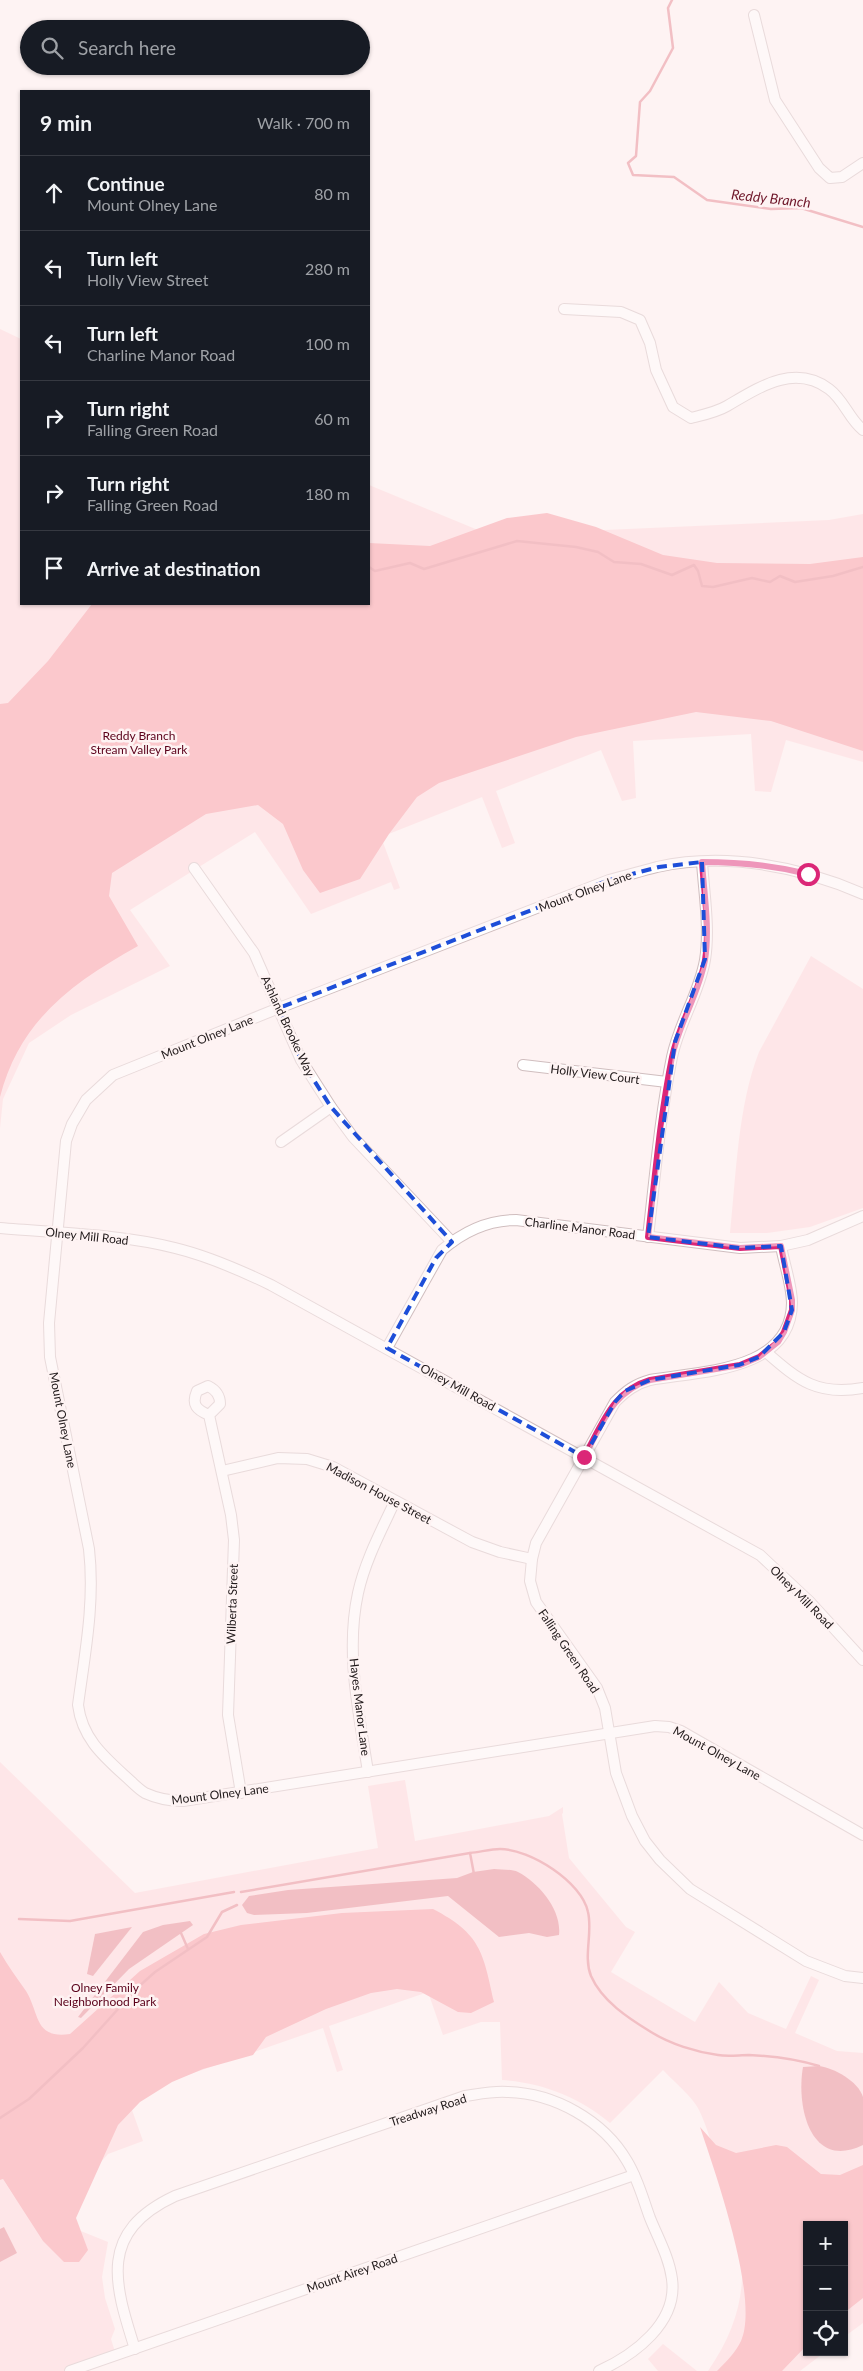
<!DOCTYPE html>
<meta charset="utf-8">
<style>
body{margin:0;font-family:Lato,sans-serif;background:#20242c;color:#f1f3f6}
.controls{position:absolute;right:15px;bottom:15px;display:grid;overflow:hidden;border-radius:0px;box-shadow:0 1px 4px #0004}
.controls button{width:45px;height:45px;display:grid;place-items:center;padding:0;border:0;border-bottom:1px solid #363941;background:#171b24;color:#f1f3f6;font:25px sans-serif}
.stop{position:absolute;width:15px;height:15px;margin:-11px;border:4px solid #db2777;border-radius:50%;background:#fff}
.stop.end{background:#db2777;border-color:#fff;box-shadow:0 1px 5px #0008}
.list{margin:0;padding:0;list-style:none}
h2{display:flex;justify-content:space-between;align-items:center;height:65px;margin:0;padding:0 20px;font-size:21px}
h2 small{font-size:16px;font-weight:400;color:#9ea1a6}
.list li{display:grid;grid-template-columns:32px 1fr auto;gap:15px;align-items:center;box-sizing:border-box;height:75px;padding:0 20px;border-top:1px solid #363941}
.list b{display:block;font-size:19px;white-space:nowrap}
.list p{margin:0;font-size:16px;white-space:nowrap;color:#9ea1a6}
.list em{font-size:16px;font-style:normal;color:#9ea1a6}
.icon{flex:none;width:28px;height:28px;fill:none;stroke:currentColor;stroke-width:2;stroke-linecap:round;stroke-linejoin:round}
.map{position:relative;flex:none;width:863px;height:2371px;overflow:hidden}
.search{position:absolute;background:#171b24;box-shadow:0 1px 4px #0004;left:20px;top:20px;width:350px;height:55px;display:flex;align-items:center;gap:12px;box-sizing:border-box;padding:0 18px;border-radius:28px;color:#9ea1a6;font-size:19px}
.panel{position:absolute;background:#171b24;box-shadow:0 1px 4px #0004;left:20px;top:90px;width:350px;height:515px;border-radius:0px}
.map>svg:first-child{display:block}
.green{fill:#fed8db}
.forest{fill:#f8949e}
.water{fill:#e5828d}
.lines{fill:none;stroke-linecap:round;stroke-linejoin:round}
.stream{stroke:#e5828d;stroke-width:2.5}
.minor-casing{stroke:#d0bebf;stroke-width:12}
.minor{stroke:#fff;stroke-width:10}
.route{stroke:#db2777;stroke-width:6}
.marked{fill:none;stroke:#1d4ed8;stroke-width:4;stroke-dasharray:10 6;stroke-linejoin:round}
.labels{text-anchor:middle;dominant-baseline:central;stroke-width:5;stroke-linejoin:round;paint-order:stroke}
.park-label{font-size:12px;fill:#5a001a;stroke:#fef3f3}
.street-label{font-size:12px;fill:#20191a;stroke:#fef3f3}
.water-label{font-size:14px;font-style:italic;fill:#6f172a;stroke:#fef3f3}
</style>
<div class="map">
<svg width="863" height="2371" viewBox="0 0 863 2371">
<rect width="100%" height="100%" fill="#fef3f3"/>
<g class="green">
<path d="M0,329L21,339V604H369V485L490,535L829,520L863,514V762L786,740L771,792L755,791L751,734L633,741L636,798L622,801L601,750L496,791L515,843L502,848L482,797L381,837L400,888L394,890L391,882L311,914L255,832L130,910L170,966L71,1015L29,1043L3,1099L0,1128Z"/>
<path d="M811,956L863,989V1208L810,1227L767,1233H730C736,1176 738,1105 759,1052Z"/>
<path d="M0,1762L135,1893L378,1848L368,1786L405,1780L415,1841L549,1816L563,1807V1813L562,1814L569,1858L626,1927L635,1932L611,1972L695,2022L719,1982L748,2013L786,2029L811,1976L819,1980L795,2033L837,2051L863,2053V2323L844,2337V2225H807V2352H825L800,2371H708C758,2299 746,2241 718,2164C712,2146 707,2126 699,2110C693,2097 673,2081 663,2070L610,2123C579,2097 543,2083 502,2080L500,2022H481L443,2035L428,1992L329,2026L343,2070L337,2072L323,2028L127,2096L143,2141L108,2154L72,2195L61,2223L108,2242L102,2277L105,2298L115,2329L111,2339L116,2355L70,2371H0V2180L3,2179L15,2198L0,2172Z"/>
<path d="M663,2344L697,2371H658L648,2359Z"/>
</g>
<g class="forest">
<path d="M547,513L596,527L663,555L717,563L810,564L863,557V751L771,721L696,712L576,737L439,783L417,797L389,834L360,879L320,893L303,870L283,824L258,805L206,814L112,873L109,896L138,946C72,983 20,1020 0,1097V704L8,703L48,661L92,604H369V543L430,546L507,518Z"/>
<path d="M433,1909C481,1934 483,1952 494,2002L471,2013L458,2012L421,1992L397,1989L371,1993L326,2009L266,2037L253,2055L203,2069L172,2082L140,2102L118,2125L76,2218L88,2250L79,2262H64L43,2241L3,2179L0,2180V1952C8,1966 17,1978 26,1991C40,2014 34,2039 70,2034L140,1971L204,1934L241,1925L342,1913Z"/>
<path d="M700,2127L716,2145L736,2153L776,2145L787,2147L821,2174L840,2175L863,2165V2298L844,2313V2225H807V2345L782,2371H717C726,2362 736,2352 741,2341C760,2299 715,2172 700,2127Z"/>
</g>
<g class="water">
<path d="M494,1869C501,1870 512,1869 518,1872C539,1883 562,1910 559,1935L547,1937L529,1933L499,1937L448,1896L307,1913L254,1915L247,1913L242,1905L249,1896L288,1890L457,1878L473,1872Z"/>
<path d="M190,1921L193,1925L129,1969L81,2018L78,2017L143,1932L163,1925Z"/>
<path d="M132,1927L93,1976L87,1974L95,1934Z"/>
<path d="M819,2066C834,2068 858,2081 863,2097C863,2108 863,2133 863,2145C810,2171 796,2106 803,2067Z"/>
<path d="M4,2227L17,2253L0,2262V2229Z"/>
</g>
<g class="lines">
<g class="stream">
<path d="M672,0L668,8L673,48L650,91L640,102L636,156L628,163L633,175L674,177L707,200L771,209L801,208L863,227"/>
<path d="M369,567L375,571L410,563L424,569L517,541L576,547L598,552L614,562L641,564L672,575L694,565L698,571L702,586L713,587L752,578L770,582L780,576L795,582L833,576L863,567"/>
<path d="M470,1853L474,1874"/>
<path d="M241,1892L470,1853C480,1852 491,1849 500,1849C530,1849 582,1882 588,1912C593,1933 583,1956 591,1976C602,2001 628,2018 651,2032C670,2044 696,2052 718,2055C728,2057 739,2055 749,2055C773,2056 796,2059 819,2066"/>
<path d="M19,1919L70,1921L234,1892"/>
<path d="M181,1933L188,1949"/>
<path d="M0,2118L29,2099L83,2048L136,1989L155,1972L207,1937L222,1912L237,1905"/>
</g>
<g class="minor-casing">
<g id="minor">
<path d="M754,15L775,100L819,168L830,178L842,177L863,163"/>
<path d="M564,309L621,312L640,320L650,343L656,370L673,407L691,418C703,415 717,412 727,406C758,388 794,363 829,389C844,400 849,419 863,430"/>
<path d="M194,868L254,953L301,1060L331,1107L353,1137L452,1242"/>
<path d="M863,894C800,866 726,852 657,867C641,871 625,876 609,880L279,1008L113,1075L86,1100L72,1124L66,1141L49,1323L50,1357L89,1549C95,1602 85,1653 78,1705C82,1737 102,1755 124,1775C131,1781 138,1789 145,1793C158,1799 169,1801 183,1801L655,1726L669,1727L681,1731L863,1835"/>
<path d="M523,1065L667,1082"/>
<path d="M281,1142L331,1107"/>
<path d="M0,1228C56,1233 121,1234 175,1248C208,1256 240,1270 271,1285L760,1555L809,1601L863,1660"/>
<path d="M648,1237C655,1177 660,1116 672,1057C679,1023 699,994 705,960C710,929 704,893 702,862"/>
<path d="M781,1246C784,1264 792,1285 792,1303C791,1372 700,1371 650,1380C635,1384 626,1391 615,1402L536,1543L532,1559L530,1581L536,1602L597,1688L605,1708L616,1773L632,1816L645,1841L660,1860L690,1889L806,1961L845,1976L863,1978"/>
<path d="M387,1348L442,1250C464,1231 487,1220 516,1220L740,1248L781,1246L808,1240L863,1216"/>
<path d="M766,1352C799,1381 818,1396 863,1388"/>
<path d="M209,1415L220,1404C220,1395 216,1390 208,1386L197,1391C191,1405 197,1410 209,1415L231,1515L234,1540L228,1715L241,1793"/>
<path d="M222,1471L278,1458L307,1459L333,1467L472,1542L500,1552L532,1559"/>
<path d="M368,1772C359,1713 345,1653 358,1593C365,1561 381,1531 395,1501"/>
<path d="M135,2349C114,2283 98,2232 175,2196L465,2096C479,2094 493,2091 507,2092C554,2093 603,2120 627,2161C638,2179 643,2199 650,2218C658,2238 669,2257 672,2279C678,2323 634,2355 599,2371"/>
<path d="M70,2371L634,2175"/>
</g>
</g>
<use href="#minor" class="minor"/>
</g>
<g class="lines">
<path class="route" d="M584,1457C602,1425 612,1391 650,1380L740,1365L759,1357L778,1342L784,1332L792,1310V1300L781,1246L740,1248L648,1237C655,1177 660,1116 672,1057C679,1023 699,994 705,960C710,928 704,893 702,862C738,862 772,865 808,874"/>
</g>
<path d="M0 0H863V2371H0ZM702,862L705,959L675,1042L648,1237L740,1248L781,1246L792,1310L784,1332L759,1357L739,1365L650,1380L625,1391L615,1402L584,1457L387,1348L436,1258L452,1242L331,1107L301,1060L279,1008L609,880L659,867Z" fill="#fef3f3" fill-opacity=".55" fill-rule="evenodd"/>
<path class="marked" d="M702,862L705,959L675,1042L648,1237L740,1248L781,1246L792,1310L784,1332L759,1357L739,1365L650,1380L625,1391L615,1402L584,1457L387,1348L436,1258L452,1242L331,1107L301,1060L279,1008L609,880L659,867Z"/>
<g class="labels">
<g class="park-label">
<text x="139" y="735">Reddy Branch<tspan x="139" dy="14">Stream Valley Park</tspan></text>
<text x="105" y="1987">Olney Family<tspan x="105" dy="14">Neighborhood Park</tspan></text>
</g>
<g class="street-label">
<text transform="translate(585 891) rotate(-20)">Mount Olney Lane</text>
<text transform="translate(288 1026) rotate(65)">Ashland Brooke Way</text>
<text transform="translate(207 1037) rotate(-22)">Mount Olney Lane</text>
<text transform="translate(595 1074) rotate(7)">Holly View Court</text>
<text transform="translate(580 1228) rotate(7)">Charline Manor Road</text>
<text transform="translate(87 1236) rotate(6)">Olney Mill Road</text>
<text transform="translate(458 1387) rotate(29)">Olney Mill Road</text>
<text transform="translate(63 1420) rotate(79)">Mount Olney Lane</text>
<text transform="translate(379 1493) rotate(28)">Madison House Street</text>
<text transform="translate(802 1597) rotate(45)">Olney Mill Road</text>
<text transform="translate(232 1604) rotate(-88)">Wilberta Street</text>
<text transform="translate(569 1651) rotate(56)">Falling Green Road</text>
<text transform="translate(360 1707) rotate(83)">Hayes Manor Lane</text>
<text transform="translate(717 1753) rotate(29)">Mount Olney Lane</text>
<text transform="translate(220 1794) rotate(-7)">Mount Olney Lane</text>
<text transform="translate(428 2110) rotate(-18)">Treadway Road</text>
<text transform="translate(352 2273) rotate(-19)">Mount Airey Road</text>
</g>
<g class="water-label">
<text transform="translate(771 198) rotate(6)">Reddy Branch</text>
</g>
</g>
</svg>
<div class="controls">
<button>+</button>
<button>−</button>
<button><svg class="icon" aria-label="locate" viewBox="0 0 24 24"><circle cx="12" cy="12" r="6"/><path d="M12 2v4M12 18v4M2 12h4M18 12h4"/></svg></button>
</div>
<div class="stop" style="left:808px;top:874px"></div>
<div class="stop end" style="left:584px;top:1457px"></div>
<div class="search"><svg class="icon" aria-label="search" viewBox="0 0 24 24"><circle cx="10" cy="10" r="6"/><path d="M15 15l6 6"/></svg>Search here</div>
<section class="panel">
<h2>9 min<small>Walk · 700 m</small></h2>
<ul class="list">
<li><svg class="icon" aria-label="ahead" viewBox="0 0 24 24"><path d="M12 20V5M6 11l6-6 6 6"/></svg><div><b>Continue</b><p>Mount Olney Lane</p></div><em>80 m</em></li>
<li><svg class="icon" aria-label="left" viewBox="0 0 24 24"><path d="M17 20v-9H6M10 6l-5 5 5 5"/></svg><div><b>Turn left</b><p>Holly View Street</p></div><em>280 m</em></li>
<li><svg class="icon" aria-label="left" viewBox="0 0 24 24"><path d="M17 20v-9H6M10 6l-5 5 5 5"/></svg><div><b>Turn left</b><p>Charline Manor Road</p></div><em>100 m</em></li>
<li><svg class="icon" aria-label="right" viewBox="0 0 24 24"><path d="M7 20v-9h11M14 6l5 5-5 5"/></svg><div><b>Turn right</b><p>Falling Green Road</p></div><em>60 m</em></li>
<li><svg class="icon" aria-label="right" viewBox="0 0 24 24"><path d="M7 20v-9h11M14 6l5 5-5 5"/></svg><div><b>Turn right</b><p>Falling Green Road</p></div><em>180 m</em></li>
<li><svg class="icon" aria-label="arrive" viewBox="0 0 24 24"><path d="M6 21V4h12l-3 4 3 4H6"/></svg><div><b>Arrive at destination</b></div></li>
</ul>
</section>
</div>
